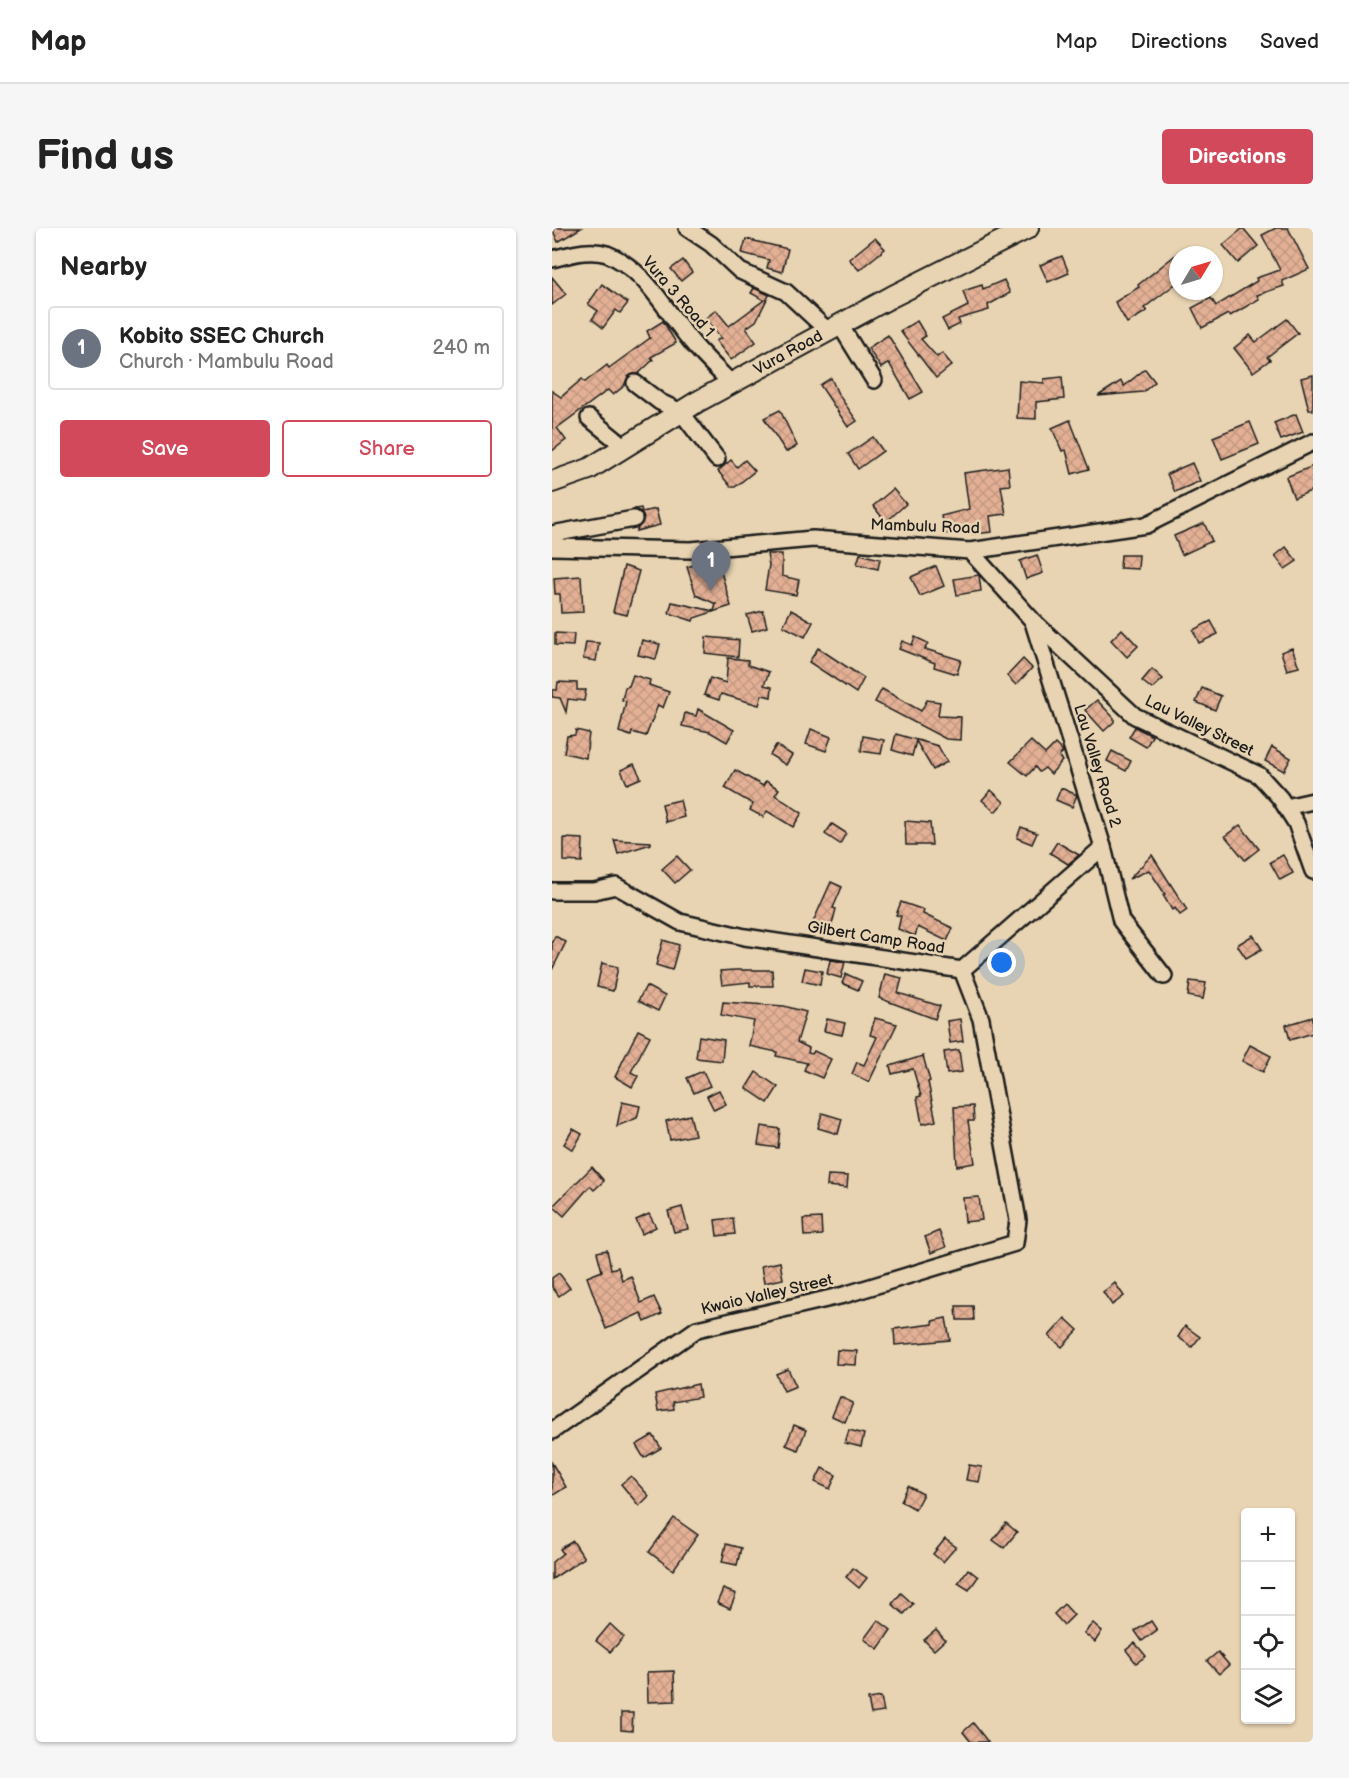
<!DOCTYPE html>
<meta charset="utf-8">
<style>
body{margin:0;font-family:"Balsamiq Sans",sans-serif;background:#f6f6f6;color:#222}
.controls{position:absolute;right:18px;bottom:18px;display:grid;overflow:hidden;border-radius:6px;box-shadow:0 2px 4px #0004}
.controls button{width:54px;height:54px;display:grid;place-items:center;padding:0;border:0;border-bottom:2px solid #e0e0e0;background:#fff;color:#222;font:30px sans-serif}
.compass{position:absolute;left:617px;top:18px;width:54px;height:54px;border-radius:50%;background:#fff;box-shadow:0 2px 4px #0004;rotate:52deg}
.you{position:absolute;left:450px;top:735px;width:21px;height:21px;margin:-15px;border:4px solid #fff;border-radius:50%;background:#1a73e8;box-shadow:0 0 0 9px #1a73e833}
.badge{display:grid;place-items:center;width:39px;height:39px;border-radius:50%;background:#d1495b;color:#fff;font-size:20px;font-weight:700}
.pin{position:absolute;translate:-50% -50px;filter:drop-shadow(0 2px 3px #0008)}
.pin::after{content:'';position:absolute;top:32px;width:21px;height:18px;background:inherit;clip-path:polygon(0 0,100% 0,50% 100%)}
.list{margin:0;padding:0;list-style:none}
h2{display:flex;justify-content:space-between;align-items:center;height:78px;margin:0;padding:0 24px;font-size:26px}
h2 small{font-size:20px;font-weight:400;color:#767676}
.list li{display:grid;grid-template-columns:39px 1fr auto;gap:18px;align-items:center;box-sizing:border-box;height:84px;margin:0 12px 12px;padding:0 12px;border:2px solid #e0e0e0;border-radius:6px}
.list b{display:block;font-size:22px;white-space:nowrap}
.list p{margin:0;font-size:20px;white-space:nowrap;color:#767676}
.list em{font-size:20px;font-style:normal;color:#767676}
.actions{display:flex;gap:12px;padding:18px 24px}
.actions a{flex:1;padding:14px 0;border:2px solid #d1495b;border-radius:6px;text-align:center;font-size:21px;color:#d1495b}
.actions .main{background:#d1495b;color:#fff}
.icon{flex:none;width:33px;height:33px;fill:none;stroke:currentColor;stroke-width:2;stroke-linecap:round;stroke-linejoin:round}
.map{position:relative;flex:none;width:761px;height:1514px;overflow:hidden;border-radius:6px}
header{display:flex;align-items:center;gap:36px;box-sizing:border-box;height:84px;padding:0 30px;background:#fff;border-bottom:2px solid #e0e0e0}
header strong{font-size:28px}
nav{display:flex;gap:33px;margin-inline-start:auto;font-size:21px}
.intro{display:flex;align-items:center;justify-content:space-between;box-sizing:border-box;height:144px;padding:0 36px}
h1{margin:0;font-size:42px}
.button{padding:15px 27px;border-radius:6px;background:#d1495b;color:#fff;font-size:21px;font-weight:700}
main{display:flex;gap:36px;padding:0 36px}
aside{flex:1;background:#fff;border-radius:6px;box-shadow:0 2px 4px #0004}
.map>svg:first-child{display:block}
.building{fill:url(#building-cross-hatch);stroke:#1c1c1c;stroke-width:1.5}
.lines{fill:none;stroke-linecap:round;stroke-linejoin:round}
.minor-casing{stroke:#1c1c1c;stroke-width:20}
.tertiary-casing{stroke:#1c1c1c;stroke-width:24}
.minor{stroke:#e8d4b2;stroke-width:15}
.tertiary{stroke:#e8d4b2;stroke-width:20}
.labels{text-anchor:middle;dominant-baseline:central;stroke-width:5;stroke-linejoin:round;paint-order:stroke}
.street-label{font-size:16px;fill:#1c1c1c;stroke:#e8d4b2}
</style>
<header>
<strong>Map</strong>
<nav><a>Map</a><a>Directions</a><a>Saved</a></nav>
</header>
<div class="intro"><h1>Find us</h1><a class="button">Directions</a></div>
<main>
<aside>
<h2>Nearby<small></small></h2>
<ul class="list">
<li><span class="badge" style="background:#6b7280">1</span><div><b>Kobito SSEC Church</b><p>Church · Mambulu Road</p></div><em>240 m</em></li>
</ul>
<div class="actions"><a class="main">Save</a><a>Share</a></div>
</aside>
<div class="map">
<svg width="761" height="1514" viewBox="0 0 761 1514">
<defs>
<pattern id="building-cross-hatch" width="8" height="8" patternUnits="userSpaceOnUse" patternTransform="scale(1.5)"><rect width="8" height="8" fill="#e3b095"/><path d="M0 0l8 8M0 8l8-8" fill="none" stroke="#c29780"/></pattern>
</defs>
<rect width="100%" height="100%" fill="#e8d4b2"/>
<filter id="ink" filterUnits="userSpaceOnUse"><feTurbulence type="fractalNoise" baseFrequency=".0167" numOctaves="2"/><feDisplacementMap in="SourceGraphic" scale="12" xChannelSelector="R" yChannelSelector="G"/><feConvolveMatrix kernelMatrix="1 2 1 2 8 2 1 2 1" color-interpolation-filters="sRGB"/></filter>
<g filter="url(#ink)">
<g class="building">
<path d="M0,0H29L6,14Z"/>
<path d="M691,0L706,18L686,35L671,17Z"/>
<path d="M724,0H736L757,41L730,53L732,58L705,67L707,71L678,88L676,86L650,100L640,80L659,70L664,78L705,53L704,50L728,42L710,7Z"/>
<path d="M323,10L333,21L307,42L297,31Z"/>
<path d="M194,11L236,21L230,44L215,40L217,32L190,25Z"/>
<path d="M626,25V54L592,80L595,83L575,95L563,74L587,59L586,57Z"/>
<path d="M510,28L517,45L496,54L488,37Z"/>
<path d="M131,32L140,44L129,53L119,41Z"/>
<path d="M0,49L14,66L0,77Z"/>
<path d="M452,52L458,65L436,77L437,82L406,91L408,96L396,102L390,91L416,78L411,63L430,57L431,61Z"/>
<path d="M50,56L76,75L68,85L64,82L51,100L40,91L46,83L36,76Z"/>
<path d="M202,60L217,67L204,93L194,100L204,114L179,132L164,113L169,110L154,90L164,82L177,98L212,72L199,65Z"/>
<path d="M735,91L746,105L715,129L718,132L701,144L682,120L698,107L704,114Z"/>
<path d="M111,93L124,115L99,129L101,132L86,146L76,149L72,158L61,167L56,162L5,200L14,212L0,223V163L9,169L30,151L33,154L55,137L57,140L98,110L95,103Z"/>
<path d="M365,93L374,108L369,111L385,129L390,125L400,137L384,150L348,103Z"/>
<path d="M336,107L371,164L358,171L337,135L329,140L316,120Z"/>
<path d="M593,141L603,154L591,164L546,168L569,153L572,158Z"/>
<path d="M761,147V182H757L749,150Z"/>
<path d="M510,149L512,171L484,174V191L465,190L467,153L492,155V151Z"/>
<path d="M279,150L286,166L305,193L296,199L268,157Z"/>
<path d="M228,182L245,218L234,224L212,190Z"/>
<path d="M744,186L751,204L729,212L722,195Z"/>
<path d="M518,192L537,241L520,246L514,222L510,223L500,200Z"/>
<path d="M698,194L707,216L670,231L661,209Z"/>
<path d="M321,209L331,223L306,241L296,226Z"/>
<path d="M179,232L185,239L193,232L203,243L183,259H179L166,243Z"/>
<path d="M640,235L648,253L623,264L615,246Z"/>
<path d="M761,238V262L742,270L734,249Z"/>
<path d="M456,239L458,257L449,258L454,286L438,288L440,304L421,306L420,299L393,306L389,288L417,281L412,245Z"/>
<path d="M341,261L354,276L334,294L321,278Z"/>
<path d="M89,280L90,284L104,281L108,297L84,303L92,290L89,284L82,281Z"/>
<path d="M652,295L660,313L630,327L622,308Z"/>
<path d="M734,319L745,333L733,341L723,328Z"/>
<path d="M215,326H230V348L247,352L244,367L213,362L217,337Z"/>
<path d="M308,326L328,331L326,341L305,336Z"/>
<path d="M485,327L491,345L474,351L468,333Z"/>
<path d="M569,327H587L586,341L568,340Z"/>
<path d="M165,330L179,378L142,390L141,393L117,385L120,374L162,383L164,376L144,367L135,339Z"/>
<path d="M72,338L87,343L75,387L61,384Z"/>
<path d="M384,338L392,358L368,368L359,349Z"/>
<path d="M427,347L429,363L405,367L402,351Z"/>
<path d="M29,348L31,384L9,385L8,366H3L2,350Z"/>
<path d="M239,382L261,394L253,409L231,398Z"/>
<path d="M211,383L215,399L200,403L195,387Z"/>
<path d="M659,393L666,406L647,415L641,402Z"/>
<path d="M570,401L586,418L575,429L559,412Z"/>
<path d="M3,405L22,406L21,418L3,417Z"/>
<path d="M154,409L187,412L186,429L153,425Z"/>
<path d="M363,409L376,415L373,421L409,432L405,446L382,439L383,435L347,421L350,413L360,417Z"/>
<path d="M90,412L108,416L104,431L86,427Z"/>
<path d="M34,414L47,415L44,433L31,431Z"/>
<path d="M266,420L312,450L304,465L257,434Z"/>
<path d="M740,420L747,439L735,442L729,424Z"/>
<path d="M176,430L196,432V437L217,444L212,457L220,459L219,469L210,467L207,477L169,466L167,472L152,467L158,450L174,455Z"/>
<path d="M471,431L480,440L464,457L455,448Z"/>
<path d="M600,441L611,451L600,461L590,453Z"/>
<path d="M81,447L98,452L97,457L117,464L111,480L106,477L94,508L80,504L79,508L67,504L74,473L70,472L73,459L77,458Z"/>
<path d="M6,454L25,455V462H34L32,473L16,471L14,484L8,470L0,469V462H5Z"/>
<path d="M650,460L669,468L663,482L644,474Z"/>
<path d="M330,461L369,483L375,472L388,474L386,488L409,489L408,512L394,511L323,474Z"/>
<path d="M545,472L562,490V494L552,503L533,482Z"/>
<path d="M146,481L182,502L175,514L158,504L130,498L133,485L144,488Z"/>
<path d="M583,499L600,508L594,519L577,509Z"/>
<path d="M259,501L279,509L274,523L254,516Z"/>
<path d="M24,502L37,505L34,530L12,525L15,508L23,507Z"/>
<path d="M344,506L386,518L395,534L381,542L364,513L360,528L340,522Z"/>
<path d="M311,508L332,512L329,526L309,523Z"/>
<path d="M479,513L493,526L503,516L511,524L507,528L510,533L499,546L493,540L487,544L483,539L475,548L458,534Z"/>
<path d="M224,517L240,527L234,537L218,527Z"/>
<path d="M720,519L739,530L732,543L713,533Z"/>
<path d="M560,523L579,533L574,543L555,533Z"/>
<path d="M82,536L89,550L75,556L69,542Z"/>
<path d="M183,542L211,558L214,553L227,561L223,567L250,585L241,599L215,583L211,589L198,582L201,576L173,560Z"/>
<path d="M509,560L525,567L520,579L504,572Z"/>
<path d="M439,562L452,574L443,584L430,572Z"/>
<path d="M128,572L132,589L114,594L110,576Z"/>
<path d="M353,593L378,595L380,617H354Z"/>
<path d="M280,596L294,605L288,616L273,606Z"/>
<path d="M688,597L707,621L693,632L673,608Z"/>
<path d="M469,599L485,605L480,616L465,610Z"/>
<path d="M12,610L31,611L30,634L12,633Z"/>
<path d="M62,612L99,614V616L66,626Z"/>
<path d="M505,614L527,627L526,628L516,636L498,625Z"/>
<path d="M600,627L635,682L628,687L623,680L620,682L611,667L613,666L597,642L577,651Z"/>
<path d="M731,627L741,645L728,652L718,634Z"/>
<path d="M125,628L138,642L123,655L110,641Z"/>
<path d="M279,654L290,659L281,680L284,681L279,700L261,694Z"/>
<path d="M349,674L372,682L371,686L401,700L395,713L366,699L363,708L346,701L349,688L344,687Z"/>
<path d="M701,707L710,721L694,730L685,717Z"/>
<path d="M3,708L14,714L0,742V714Z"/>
<path d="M111,712L127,717L120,742L104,737Z"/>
<path d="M278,732L293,734L289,750L275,746Z"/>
<path d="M50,735L66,739L61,763L45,759Z"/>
<path d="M253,740L270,743L268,757L250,753Z"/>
<path d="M183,742H220L221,758H198V754L170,757L168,743Z"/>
<path d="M294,746L310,753L306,762L290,755Z"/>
<path d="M333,746L350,750L346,765L388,778L383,791L327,770Z"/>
<path d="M638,753L654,755L651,771L636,768Z"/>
<path d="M94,758L113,768L106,783L86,773Z"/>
<path d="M171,774L232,778L254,784L245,814L257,820L256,825L260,826L262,823L279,831L270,850L252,842L255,835L224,828L225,824L197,818L202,793L169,787Z"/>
<path d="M761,789V805L738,812L734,797Z"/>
<path d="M323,790L345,796L317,854L300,846L305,834L312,837L325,809L318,807Z"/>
<path d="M275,791L293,795L290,807L272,803Z"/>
<path d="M408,791L411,813L398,815L395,793Z"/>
<path d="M86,802L98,808L79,844L86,848L80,859L63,849Z"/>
<path d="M147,808L172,812L170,833L144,830Z"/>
<path d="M698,817L719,828L711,844L690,833Z"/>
<path d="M407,822L410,844L395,846L392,824Z"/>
<path d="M371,828L378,853L376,854L384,893L370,896L365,869L369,868L361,841L340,846L338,838Z"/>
<path d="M151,843L158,858L142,865L135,850Z"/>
<path d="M204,844L226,859L216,875L194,860Z"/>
<path d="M167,862L174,876L162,882L155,868Z"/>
<path d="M70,874L88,878L85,890L65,898Z"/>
<path d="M421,878L422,893H416L423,935L405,938L402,879Z"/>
<path d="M270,885L290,891L286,906L266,900Z"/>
<path d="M138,887L143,907L118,912L114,893Z"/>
<path d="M209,898L228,901L226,920L206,917Z"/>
<path d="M21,901L30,906L21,922L12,916Z"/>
<path d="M40,939L52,953L42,962L38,958L12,988L1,978Z"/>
<path d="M276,947L296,948L295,960L275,958Z"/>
<path d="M427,969L430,992L413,994L411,970Z"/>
<path d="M130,979L136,1001L122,1004L116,983Z"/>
<path d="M97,986L104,999L90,1006L84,992Z"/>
<path d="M181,990L183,1006L165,1008L163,992Z"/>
<path d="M269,990L270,1007L252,1008L251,991Z"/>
<path d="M387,1003L394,1019L379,1025L373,1009Z"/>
<path d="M55,1022L59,1041L66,1039L70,1052L79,1048L89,1075L102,1069L110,1086L93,1094L89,1085L54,1101L35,1049L50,1043L45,1024Z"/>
<path d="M228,1034L231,1051L212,1055L209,1038Z"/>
<path d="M7,1045L18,1060L7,1068L0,1059V1050Z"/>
<path d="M563,1055L572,1068L560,1077L551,1064Z"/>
<path d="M404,1078H421L422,1092H405Z"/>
<path d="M394,1090L398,1112L343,1117L342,1101L381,1096L380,1093Z"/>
<path d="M513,1090L526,1102L510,1119L497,1108Z"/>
<path d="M633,1098L648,1109L640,1119L626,1109Z"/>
<path d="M285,1122L305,1123L304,1137L284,1136Z"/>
<path d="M236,1141L244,1158L232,1163L224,1146Z"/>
<path d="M146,1156L148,1169L121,1174L122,1181L106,1183L103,1166Z"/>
<path d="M288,1169L301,1175L293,1194L280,1188Z"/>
<path d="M242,1197L254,1202L246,1222L234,1217Z"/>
<path d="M297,1202L312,1206L309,1219L293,1215Z"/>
<path d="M101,1207L109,1220L92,1230L84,1217Z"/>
<path d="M0,1235L14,1259L0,1268Z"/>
<path d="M417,1237L430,1239L427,1254L414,1252Z"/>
<path d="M270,1240L284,1247L278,1261L263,1254Z"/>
<path d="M79,1248L97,1268L87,1278L69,1256Z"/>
<path d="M356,1258L371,1266L363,1281L349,1273Z"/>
<path d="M122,1290L146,1307L121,1342L97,1324Z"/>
<path d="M454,1295L465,1304L452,1320L441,1312Z"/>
<path d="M393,1311L404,1319L391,1334L381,1326Z"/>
<path d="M21,1313L32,1330L0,1351V1334L11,1325L8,1321Z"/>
<path d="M174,1316L189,1320L185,1337L170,1334Z"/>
<path d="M301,1340L315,1350L307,1360L294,1349Z"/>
<path d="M416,1341L426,1349L417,1362L406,1355Z"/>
<path d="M171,1361L184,1366L178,1381L165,1375Z"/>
<path d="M349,1365L361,1376L352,1386L340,1376Z"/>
<path d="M512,1376L522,1387L512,1397L502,1386Z"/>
<path d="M326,1392L339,1402L326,1421L312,1411Z"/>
<path d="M599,1393L605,1402L590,1413L583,1403Z"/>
<path d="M541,1395L550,1403L543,1414L532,1405Z"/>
<path d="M58,1396L72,1409L58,1424L44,1413Z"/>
<path d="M384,1402L393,1412L382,1422L372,1412Z"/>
<path d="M583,1415L594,1428L584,1435L574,1422Z"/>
<path d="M666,1424L677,1437L667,1446L655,1433Z"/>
<path d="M122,1443L123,1473L96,1474L95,1444Z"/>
<path d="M329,1469L332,1484L319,1486L316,1471Z"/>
<path d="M69,1485H81L80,1503L69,1502Z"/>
<path d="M421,1495L436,1514H419L411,1504Z"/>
</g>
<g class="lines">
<g class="minor-casing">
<g id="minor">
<path d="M135,0L159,16L188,43L234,64L276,103"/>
<path d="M0,31C17,27 37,20 55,26C93,41 113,82 138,112C150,127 165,141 179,155"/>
<path d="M288,97L322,152"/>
<path d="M83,155L108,174L129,184L165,231"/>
<path d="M37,190L73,219"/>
<path d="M0,306L82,291"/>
<path d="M0,319L139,322L261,311L418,323L594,297L761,214"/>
<path d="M418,323L481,393L583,488L707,547L728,570L744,595L761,643"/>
<path d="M481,394L551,619L569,693L612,748"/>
<path d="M734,579L761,573"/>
<path d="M0,663H42L64,658L128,694L193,709L410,742L429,791L466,992L463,1015L292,1067L145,1101L0,1203"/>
<path d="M410,742L551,619"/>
</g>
</g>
<g class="tertiary-casing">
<g id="tertiary">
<path id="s1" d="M0,254L37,241L145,174L341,68L476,0"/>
</g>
</g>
<use href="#minor" class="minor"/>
<use href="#tertiary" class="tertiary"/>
</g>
</g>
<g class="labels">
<g class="street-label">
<text transform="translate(126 69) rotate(49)">Vura 3 Road 1</text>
<text stroke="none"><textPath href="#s1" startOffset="270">Vura Road</textPath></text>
<text transform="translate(373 299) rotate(2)">Mambulu Road</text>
<text transform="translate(647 498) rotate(26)">Lau Valley Street</text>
<text transform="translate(545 538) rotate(73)">Lau Valley Road 2</text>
<text transform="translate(324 710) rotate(9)">Gilbert Camp Road</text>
<text transform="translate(215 1067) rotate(-13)">Kwaio Valley Street</text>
</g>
</g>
</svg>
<div class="controls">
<button>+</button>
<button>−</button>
<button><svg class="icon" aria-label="locate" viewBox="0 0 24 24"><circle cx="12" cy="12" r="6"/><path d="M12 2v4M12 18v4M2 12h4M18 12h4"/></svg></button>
<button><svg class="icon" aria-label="layers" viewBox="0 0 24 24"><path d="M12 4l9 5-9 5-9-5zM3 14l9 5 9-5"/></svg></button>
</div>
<svg class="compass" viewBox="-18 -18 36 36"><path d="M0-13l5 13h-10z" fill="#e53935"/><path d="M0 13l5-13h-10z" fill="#767676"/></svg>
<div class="you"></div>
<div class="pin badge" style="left:159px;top:363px;background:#6b7280">1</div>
</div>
</main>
